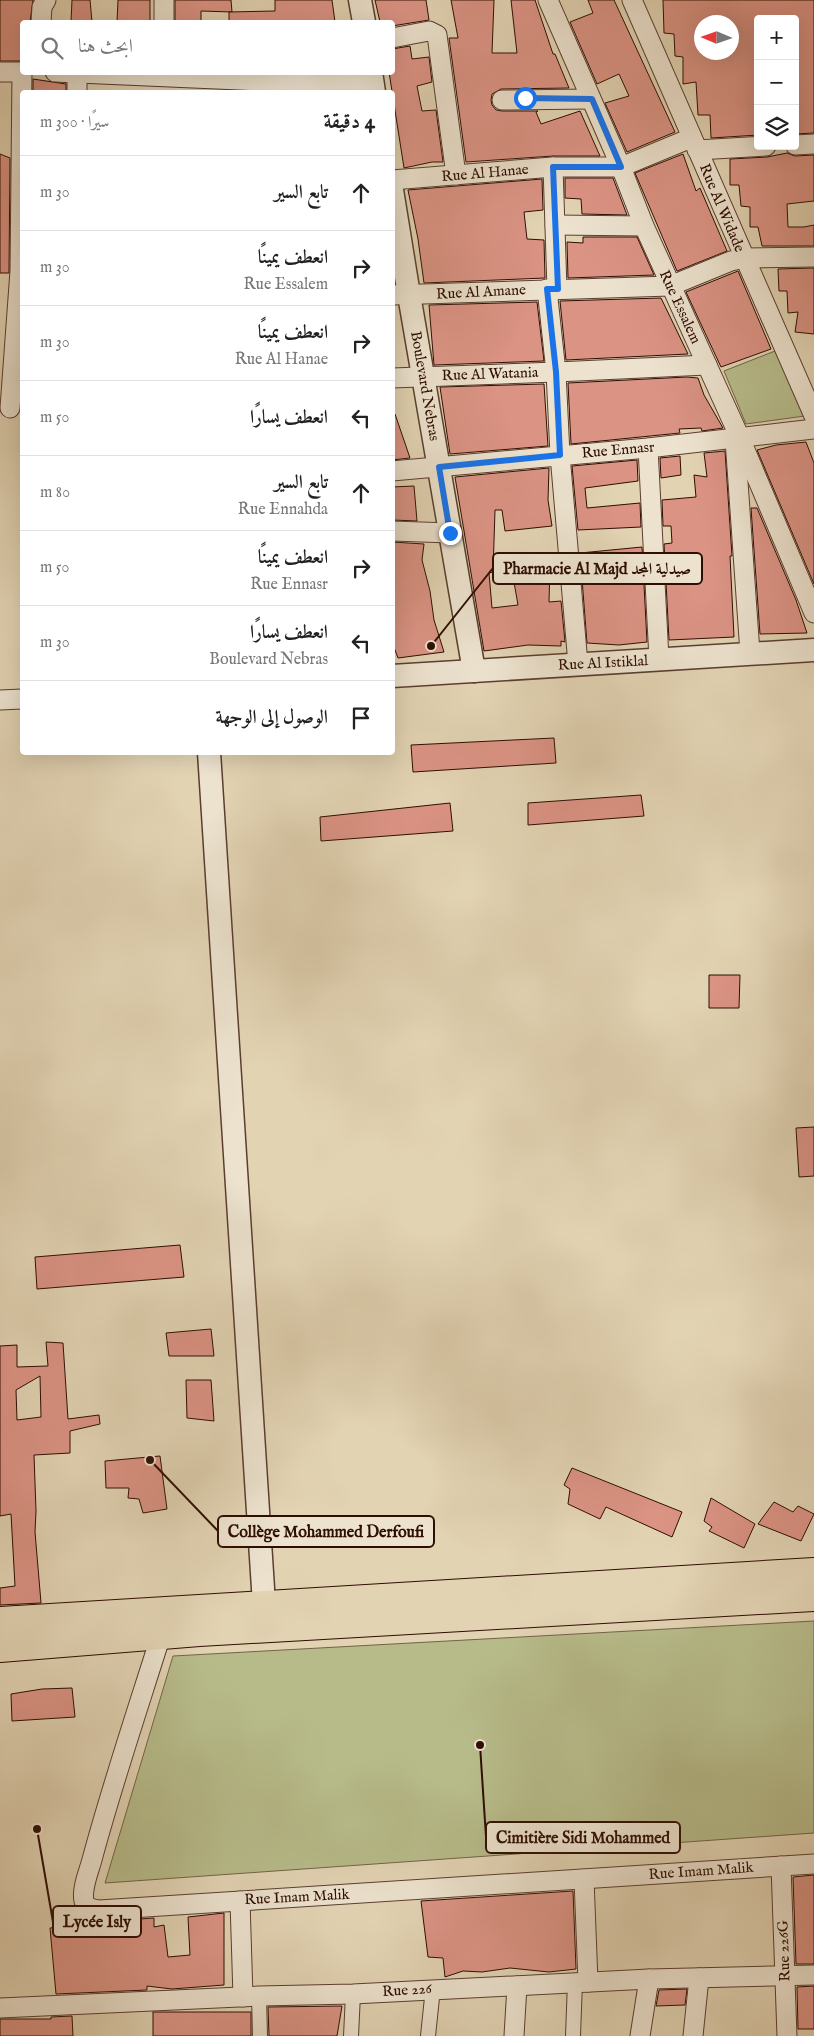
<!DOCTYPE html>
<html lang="ar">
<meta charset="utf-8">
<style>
body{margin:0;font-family:"IM FELL English",Amiri,serif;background:#f6f6f6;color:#222;direction:rtl}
.controls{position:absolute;right:15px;top:15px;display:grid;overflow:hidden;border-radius:5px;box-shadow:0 5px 20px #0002}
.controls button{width:45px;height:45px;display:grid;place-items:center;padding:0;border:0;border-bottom:1px solid #e0e0e0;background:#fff;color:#222;font:25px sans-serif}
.compass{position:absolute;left:694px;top:15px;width:45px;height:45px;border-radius:50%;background:#fff;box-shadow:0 5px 20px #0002;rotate:272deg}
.stop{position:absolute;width:15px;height:15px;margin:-11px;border:4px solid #1a73e8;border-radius:50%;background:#fff}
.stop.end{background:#1a73e8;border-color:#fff;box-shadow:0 1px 5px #0008}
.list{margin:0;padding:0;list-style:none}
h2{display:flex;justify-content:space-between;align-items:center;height:65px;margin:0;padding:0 20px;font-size:21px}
h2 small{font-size:16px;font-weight:400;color:#767676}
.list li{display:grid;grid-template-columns:32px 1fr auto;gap:15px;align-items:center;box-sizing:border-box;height:75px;padding:0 20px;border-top:1px solid #e0e0e0}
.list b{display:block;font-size:19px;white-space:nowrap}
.list p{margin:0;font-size:16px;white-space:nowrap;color:#767676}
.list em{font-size:16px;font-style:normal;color:#767676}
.icon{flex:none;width:28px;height:28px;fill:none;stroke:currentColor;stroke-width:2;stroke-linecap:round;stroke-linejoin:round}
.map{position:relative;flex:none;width:814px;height:2036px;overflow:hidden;direction:ltr}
.search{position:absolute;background:#fff;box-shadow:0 5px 20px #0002;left:20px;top:20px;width:375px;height:55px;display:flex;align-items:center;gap:12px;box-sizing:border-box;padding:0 18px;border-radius:5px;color:#767676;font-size:19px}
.panel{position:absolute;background:#fff;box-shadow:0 5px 20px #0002;left:20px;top:90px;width:375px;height:665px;border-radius:5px;direction:rtl}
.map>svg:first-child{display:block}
.green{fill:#b7bb8a;stroke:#726446}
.building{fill:#db9384;stroke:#2e0d02;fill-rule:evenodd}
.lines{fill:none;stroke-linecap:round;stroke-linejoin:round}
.pedestrian-casing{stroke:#5b3e2e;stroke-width:16}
.minor-casing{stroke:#5b3e2e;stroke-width:21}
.tertiary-casing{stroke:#5b3e2e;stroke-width:25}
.primary-casing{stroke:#2e0d02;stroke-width:30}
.pedestrian{stroke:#ece2ce;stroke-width:14}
.minor{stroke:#ece2ce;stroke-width:19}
.tertiary{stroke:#ece2ce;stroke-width:22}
.primary{stroke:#e2d3b3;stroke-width:28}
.route{stroke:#1a73e8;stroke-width:6}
.labels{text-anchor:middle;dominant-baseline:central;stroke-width:5;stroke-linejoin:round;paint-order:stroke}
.street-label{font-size:15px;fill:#2e0d02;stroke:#ece2ce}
.leader{fill:none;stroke:#2e0d02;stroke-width:2}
.callout-dot{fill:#2e0d02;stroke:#ece2ce;stroke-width:2}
.callout{fill:#ece2ce;stroke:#2e0d02;stroke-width:2}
.callout-label{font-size:16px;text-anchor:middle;font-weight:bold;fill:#2e0d02}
</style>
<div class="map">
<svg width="814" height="2036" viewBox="0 0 814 2036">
<rect width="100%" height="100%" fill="#e2d3b3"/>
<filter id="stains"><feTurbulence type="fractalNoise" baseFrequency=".004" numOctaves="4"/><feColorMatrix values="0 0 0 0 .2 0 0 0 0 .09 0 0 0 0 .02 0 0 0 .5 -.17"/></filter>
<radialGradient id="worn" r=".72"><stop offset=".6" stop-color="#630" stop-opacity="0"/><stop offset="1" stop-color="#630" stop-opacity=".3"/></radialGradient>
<g class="green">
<path d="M775,351L805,416L746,424L724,371Z"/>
<path d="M814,1621V1833L105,1883L173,1656Z"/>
</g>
<g class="building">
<path d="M0,0H33L30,22H22V61H0Z"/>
<path d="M72,0H90L92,22H71Z"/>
<path d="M118,0H150V22H117Z"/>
<path d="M175,0H231L232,12L201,11V22H175Z"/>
<path d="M275,0H332L335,22H229V12L275,11Z"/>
<path d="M375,0H426L429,20L392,26V22H380Z"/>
<path d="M451,0H494L492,53H517L511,0H535L553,54H555L569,88L501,89L492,94L491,100L492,105L496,110L502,111H538L536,112L541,124L580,111L600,156H553L466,162L449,38H458Z"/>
<path d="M588,0H614L675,132L627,152L605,103L629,96L619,74L597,84L570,22L593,13Z"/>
<path d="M663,0H814V133L795,134V19H758V135L711,138L710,115H698L696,82L683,84V57L675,56L674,34L664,33ZM702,22H732V52H702Z"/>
<path d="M410,46L412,59L429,57L432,82L417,86L422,111L436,110L443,162H432L404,168L389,72H392V49Z"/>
<path d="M33,79L66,84V92H33Z"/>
<path d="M787,153L795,156L814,155V201L787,204L788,227H804L814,225V246H762L758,227H750V207L741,206L739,185H730V159L767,157Z"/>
<path d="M0,154L10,158L9,273H0Z"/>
<path d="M683,154L696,191L700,188L727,251L677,271L635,173Z"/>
<path d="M565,178H613L627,215L582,214L581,199L565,198Z"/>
<path d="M542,179L543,210L524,212L527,239L544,240L545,278L424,283L418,239L408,190Z"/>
<path d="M583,237H637L654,275L568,278L567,242L583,243Z"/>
<path d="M814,268V334L795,332L798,312L788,313L787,291H779L778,269Z"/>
<path d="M738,271L771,349L721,367L686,292Z"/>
<path d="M661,298L688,354L566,360L560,301Z"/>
<path d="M537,302L544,361L434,365L429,305Z"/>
<path d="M687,377L698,378L704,395L723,428L702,431L701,428L679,429L680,433L571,444L568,383Z"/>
<path d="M544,384L548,446L450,454L440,387Z"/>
<path d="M392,414H395L410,458L392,460Z"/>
<path d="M806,442L814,463V584L757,450L776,445Z"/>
<path d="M725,451L732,556H730L734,637L669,640L664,544L672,543L671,526H663L662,500L696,497L694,475L707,477L704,453Z"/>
<path d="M680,456L681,475L661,478L660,458Z"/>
<path d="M637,460L638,481L585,488L587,508L640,503L641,527L578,530L572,466Z"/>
<path d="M549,468L548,500L552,526L505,531L502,510H495L493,572L489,573L492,608L518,605L511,565L550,564L549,602L561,601L565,642L561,641V646L528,645L484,651L455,477Z"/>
<path d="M414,486L417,521L392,520V487Z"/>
<path d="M751,508H757L796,600L807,633L760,634Z"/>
<path d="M392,542L424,544L422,560L430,591L434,620L444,652L398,658L392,642Z"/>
<path d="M642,547L647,642L619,645L587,643L580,553Z"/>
<path d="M554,738L556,763L413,772L411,745Z"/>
<path d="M641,795L644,816L528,825V803Z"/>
<path d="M450,803L453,831L321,841L320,817Z"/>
<path d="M709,975H740L739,1008H709Z"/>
<path d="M814,1127V1176L799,1177L796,1128Z"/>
<path d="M180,1245L184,1277L37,1289L35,1257Z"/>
<path d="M211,1329L214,1356H169L166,1333Z"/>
<path d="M46,1342L63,1343L68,1419L99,1415L100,1424L70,1431V1453L34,1455L36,1511L35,1532L41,1603L0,1605V1588L15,1586L11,1514L0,1516V1346L17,1345V1367L48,1366ZM40,1376L41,1417L17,1420L16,1390Z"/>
<path d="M186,1380H211L214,1421L187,1418Z"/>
<path d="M160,1456L167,1509L143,1513L139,1499L128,1498L129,1488H106L105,1461Z"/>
<path d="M572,1468L682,1512L672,1537L606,1507L600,1519L568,1504L570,1489L564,1485Z"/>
<path d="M711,1498L755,1524L744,1548L709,1531L712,1527L704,1521Z"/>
<path d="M774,1502L793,1512L798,1506L814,1514L801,1541L758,1524Z"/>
<path d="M72,1688L75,1717L12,1721L11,1694L42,1689Z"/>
<path d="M814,1875V1964H796L793,1877Z"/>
<path d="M573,1891L576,1969L549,1972L510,1968L482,1972L463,1971L445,1977L443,1958L428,1957L421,1901Z"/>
<path d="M224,1913V1985L172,1989L147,1986V1990L56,1994L50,1928L110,1921L154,1918V1927L164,1925L168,1957L190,1955L188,1917Z"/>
<path d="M814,1986V2029H798L797,1987Z"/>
<path d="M687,1989L685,2005L656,2006L659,1990Z"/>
<path d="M342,2006L337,2036H269L268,2007Z"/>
<rect x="153" y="2012" width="98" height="24"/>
<path d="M72,2016L73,2036H0V2019H51V2017Z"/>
</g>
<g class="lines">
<g class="pedestrian-casing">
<g id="pedestrian">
<path d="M259,1996L260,2036"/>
<path d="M351,2036L353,1994"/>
<path d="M428,2036L433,1988"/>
<path d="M573,2036L575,1982"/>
</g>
</g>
<g class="minor-casing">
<g id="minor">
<path d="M548,0L621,167L644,226L740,438L814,613"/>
<path d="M632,0L814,416"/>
<path d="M41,22L42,7L46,0"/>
<path d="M164,22V0"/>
<path d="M392,38L429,31L437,35L456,175"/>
<path d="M0,72H22"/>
<path d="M55,72L309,83H372"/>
<path d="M77,92V73"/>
<path d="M502,100L591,99"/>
<path d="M795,145L814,144"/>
<path d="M697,150L766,146"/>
<path d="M553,167L557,289"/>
<path d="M392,180L553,167H621L691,138"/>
<path d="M555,225L644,226"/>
<path d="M547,289L556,372L560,455L578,664"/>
<path d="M392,295L670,286L731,261L744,258L814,257"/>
<path d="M392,378L556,372L707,365"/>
<path d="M10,408L20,271L22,72"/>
<path d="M735,439L750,653"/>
<path d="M648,448L659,659"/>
<path d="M392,471L648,448L814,429"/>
<path d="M392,531L450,533"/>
<path d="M0,700L22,699"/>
<path d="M162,1626L161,1635C138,1708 113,1782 93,1856C90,1869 81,1888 84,1901C86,1908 93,1909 99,1910L814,1864"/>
<path d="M781,1866L787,2036"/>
<path d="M584,1879L588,1982"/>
<path d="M240,1901L243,1997"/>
<path d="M0,2008L259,1996L353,1994L649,1979L814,1975"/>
<path d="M514,2036L517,1986"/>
<path d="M640,2036L649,1979"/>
<path d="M693,2036L699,1978"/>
</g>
</g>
<g class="tertiary-casing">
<g id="tertiary">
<path d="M360,0L364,22"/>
<path d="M371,72L374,92"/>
<path d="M392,190L409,295L474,671"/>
<path d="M392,676L814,650"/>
<path d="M209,752L264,1604"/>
</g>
</g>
<g class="primary-casing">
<g id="primary">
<path d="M0,1621L814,1572"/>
<path d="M0,1648L199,1632L814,1597"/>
</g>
</g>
<use href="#pedestrian" class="pedestrian"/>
<use href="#minor" class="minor"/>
<use href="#tertiary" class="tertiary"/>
<use href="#primary" class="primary"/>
</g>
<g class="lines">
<path class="route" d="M450,533L439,467L560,455L556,372L547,289H558L553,167H621L592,99L525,98"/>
</g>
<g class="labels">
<g class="street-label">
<text transform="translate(485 173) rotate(-5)">Rue Al Hanae</text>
<text transform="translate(722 208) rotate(67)">Rue Al Widade</text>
<text transform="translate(481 292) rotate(-3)">Rue Al Amane</text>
<text transform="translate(680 307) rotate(65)">Rue Essalem</text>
<text transform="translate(490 374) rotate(-2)">Rue Al Watania</text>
<text transform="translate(425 386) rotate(80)">Boulevard Nebras</text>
<text transform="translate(618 450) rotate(-5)">Rue Ennasr</text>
<text transform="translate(603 663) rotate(-3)">Rue Al Istiklal</text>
<text transform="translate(701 1871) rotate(-4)">Rue Imam Malik</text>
<text transform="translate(297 1897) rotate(-3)">Rue Imam Malik</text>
<text transform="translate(784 1951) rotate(-92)">Rue 226G</text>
<text transform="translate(407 1990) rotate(-4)">Rue 226</text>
</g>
</g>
<path class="leader" d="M431 646L493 568M150 1460L218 1531M480 1745L486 1837M37 1829L53 1922"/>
<g class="callout-dot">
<circle cx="431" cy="646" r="5"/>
<circle cx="150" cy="1460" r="5"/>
<circle cx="480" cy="1745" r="5"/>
<circle cx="37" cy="1829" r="5"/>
</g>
<g class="callout">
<rect x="493" y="553" width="209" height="31" rx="5"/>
<rect x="218" y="1516" width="216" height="31" rx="5"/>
<rect x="486" y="1822" width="194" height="31" rx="5"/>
<rect x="53" y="1906" width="88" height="31" rx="5"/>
</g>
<g class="callout-label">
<text x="597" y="574">Pharmacie Al Majd صيدلية المجد</text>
<text x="326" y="1537">Collège Mohammed Derfoufi</text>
<text x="583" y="1843">Cimitière Sidi Mohammed</text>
<text x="97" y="1927">Lycée Isly</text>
</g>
<rect width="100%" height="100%" filter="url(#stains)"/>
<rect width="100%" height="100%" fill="url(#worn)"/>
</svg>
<div class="controls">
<button>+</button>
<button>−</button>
<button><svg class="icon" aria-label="layers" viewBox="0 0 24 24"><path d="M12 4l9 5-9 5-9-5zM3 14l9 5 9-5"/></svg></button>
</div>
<svg class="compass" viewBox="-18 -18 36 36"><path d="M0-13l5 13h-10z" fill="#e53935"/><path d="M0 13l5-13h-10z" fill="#767676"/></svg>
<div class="stop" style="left:525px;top:98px"></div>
<div class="stop end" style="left:450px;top:533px"></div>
<div class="search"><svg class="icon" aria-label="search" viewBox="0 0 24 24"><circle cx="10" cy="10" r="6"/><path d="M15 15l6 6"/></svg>ابحث هنا</div>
<section class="panel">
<h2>4 دقيقة<small>سيرًا · 300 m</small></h2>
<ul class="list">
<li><svg class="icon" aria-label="ahead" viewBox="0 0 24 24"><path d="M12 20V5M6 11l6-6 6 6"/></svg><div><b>تابع السير</b></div><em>30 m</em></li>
<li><svg class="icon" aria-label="right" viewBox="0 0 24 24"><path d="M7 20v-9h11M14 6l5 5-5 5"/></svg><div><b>انعطف يمينًا</b><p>Rue Essalem</p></div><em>30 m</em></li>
<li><svg class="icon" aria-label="right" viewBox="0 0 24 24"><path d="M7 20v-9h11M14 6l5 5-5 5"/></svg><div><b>انعطف يمينًا</b><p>Rue Al Hanae</p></div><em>30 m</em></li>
<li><svg class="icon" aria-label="left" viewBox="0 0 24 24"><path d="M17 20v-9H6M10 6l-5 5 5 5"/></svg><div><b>انعطف يسارًا</b></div><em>50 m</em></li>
<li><svg class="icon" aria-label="ahead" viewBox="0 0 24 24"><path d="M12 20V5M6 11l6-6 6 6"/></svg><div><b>تابع السير</b><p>Rue Ennahda</p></div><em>80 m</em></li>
<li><svg class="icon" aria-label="right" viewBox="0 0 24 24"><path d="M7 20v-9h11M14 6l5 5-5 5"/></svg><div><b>انعطف يمينًا</b><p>Rue Ennasr</p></div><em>50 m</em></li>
<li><svg class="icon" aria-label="left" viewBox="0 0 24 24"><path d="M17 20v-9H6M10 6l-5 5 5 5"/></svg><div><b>انعطف يسارًا</b><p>Boulevard Nebras</p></div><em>30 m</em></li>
<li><svg class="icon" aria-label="arrive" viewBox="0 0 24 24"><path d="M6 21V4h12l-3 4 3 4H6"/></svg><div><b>الوصول إلى الوجهة</b></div></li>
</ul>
</section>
</div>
